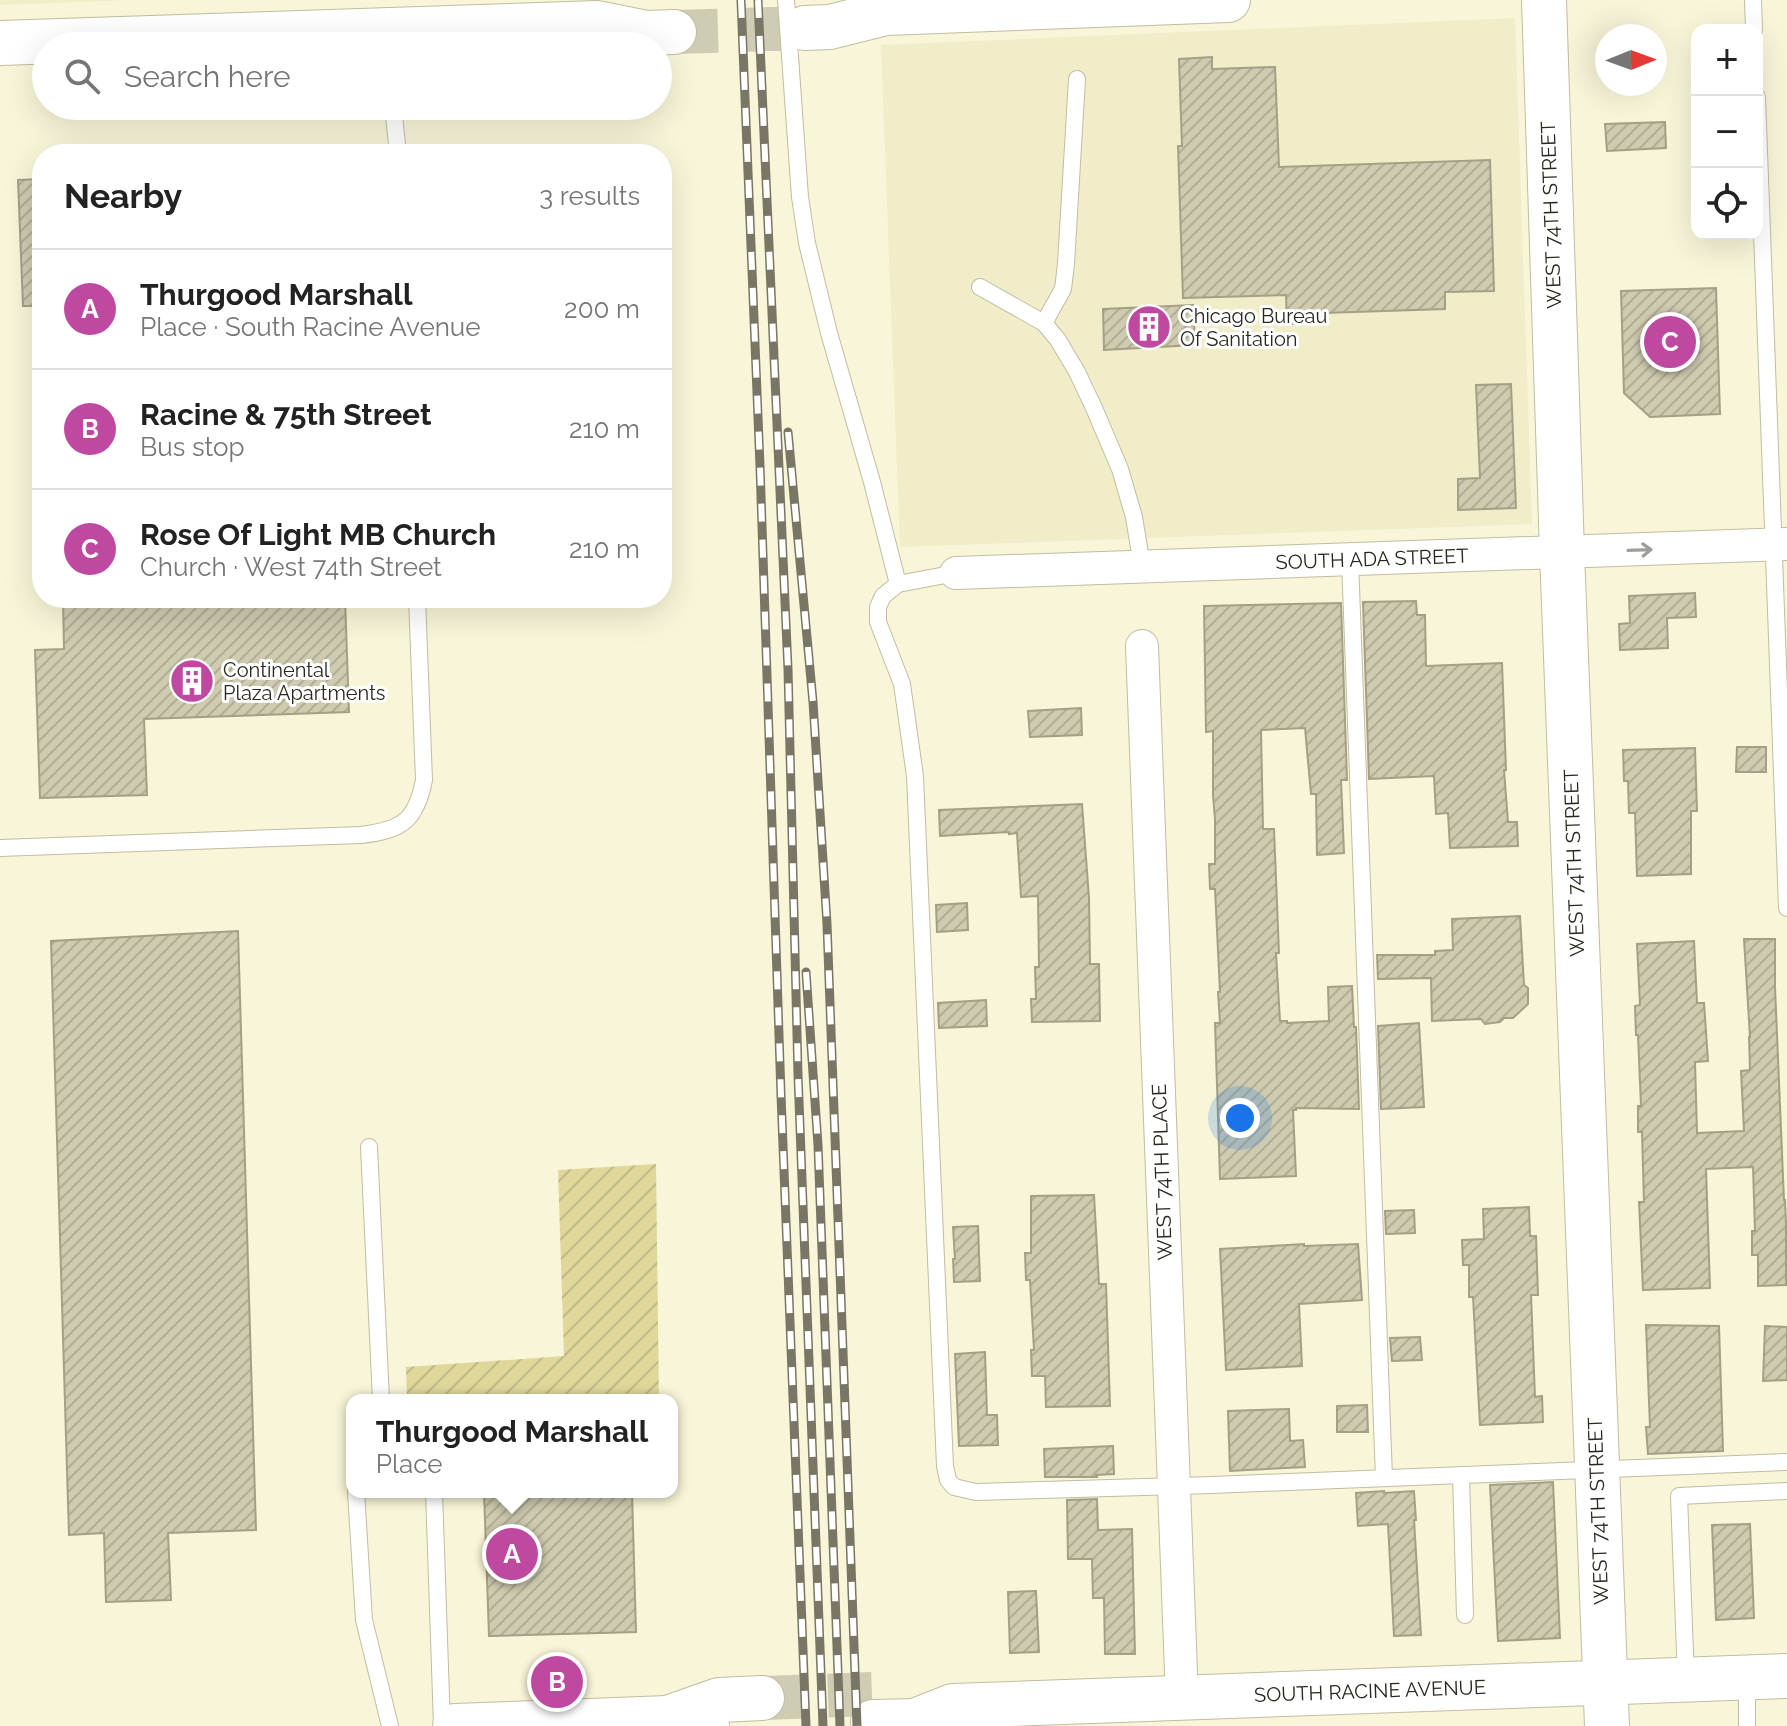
<!DOCTYPE html>
<meta charset="utf-8">
<style>
body{margin:0;font-family:Raleway,sans-serif;background:#f2f2f2;color:#222}
.controls{position:absolute;right:24px;top:24px;display:grid;overflow:hidden;border-radius:16px;box-shadow:0 8px 32px #0002}
.controls button{width:72px;height:72px;display:grid;place-items:center;padding:0;border:0;border-bottom:2px solid #e0e0e0;background:#fff;color:#222;font:40px sans-serif}
.compass{position:absolute;left:1595px;top:24px;width:72px;height:72px;border-radius:50%;background:#fff;box-shadow:0 8px 32px #0002;rotate:89deg}
.you{position:absolute;left:1240px;top:1118px;width:28px;height:28px;margin:-20px;border:6px solid #fff;border-radius:50%;background:#1a73e8;box-shadow:0 0 0 12px #1a73e833}
.badge{display:grid;place-items:center;width:52px;height:52px;border-radius:50%;background:#bf49a1;color:#fff;font-size:26px;font-weight:700}
.pin{position:absolute;translate:-50% -50%;border:4px solid #fff;box-shadow:0 2px 8px #0006}
.popup{position:absolute;left:346px;top:1394px;width:332px;height:104px;box-sizing:border-box;display:grid;place-content:center;border-radius:16px;background:#fff;filter:drop-shadow(0 2px 6px #0005);font-size:26px;white-space:nowrap;color:#767676}
.popup b{font-size:30px;color:#222}
.popup::after{content:'';position:absolute;left:50%;top:100%;margin-left:-16px;border:16px solid transparent;border-top-color:#fff}
.list{margin:0;padding:0;list-style:none}
h2{display:flex;justify-content:space-between;align-items:center;height:104px;margin:0;padding:0 32px;font-size:34px}
h2 small{font-size:26px;font-weight:400;color:#767676}
.list li{display:grid;grid-template-columns:52px 1fr auto;gap:24px;align-items:center;box-sizing:border-box;height:120px;padding:0 32px;border-top:2px solid #e0e0e0}
.list b{display:block;font-size:30px;white-space:nowrap}
.list p{margin:0;font-size:26px;white-space:nowrap;color:#767676}
.list em{font-size:26px;font-style:normal;color:#767676}
.icon{flex:none;width:44px;height:44px;fill:none;stroke:currentColor;stroke-width:2;stroke-linecap:round;stroke-linejoin:round}
.map{position:relative;flex:none;width:1787px;height:1726px;overflow:hidden}
.search{position:absolute;background:#fff;box-shadow:0 8px 32px #0002;left:32px;top:32px;width:640px;height:88px;display:flex;align-items:center;gap:20px;box-sizing:border-box;padding:0 28px;border-radius:44px;color:#767676;font-size:30px}
.panel{position:absolute;background:#fff;box-shadow:0 8px 32px #0002;left:32px;top:144px;width:640px;height:464px;border-radius:32px}
.map>svg:first-child{display:block}
.built{fill:#f1edc9}
.garden{fill:url(#garden-furrows)}
.building{fill:url(#building-hatch);stroke:#a3a086;stroke-width:2}
.lines{fill:none;stroke-linecap:round;stroke-linejoin:round}
.secondary-tunnel{stroke:#cfccb4;stroke-width:44;stroke-dasharray:44 22;stroke-linecap:butt}
.lane-casing{stroke:#c0bda2;stroke-width:18}
.street-casing{stroke:#c0bda2;stroke-width:34}
.secondary-casing{stroke:#c0bda2;stroke-width:46}
.lane{stroke:#fff;stroke-width:16}
.street{stroke:#fff;stroke-width:32}
.secondary{stroke:#fff;stroke-width:44}
.rail-casing{stroke:#797665;stroke-width:9}
.rail{stroke:#fff;stroke-width:6;stroke-dasharray:18;stroke-linecap:butt}
.oneway{stroke:#9f9e9a}
.labels{text-anchor:middle;dominant-baseline:central;stroke-width:6;stroke-linejoin:round;paint-order:stroke}
.street-label{font-size:20px;fill:#2a281e;stroke:#fff}
.poi-label{font-size:20px;fill:#2a281e;stroke:#fff;text-anchor:start}
</style>
<div class="map">
<svg width="1787" height="1726" viewBox="0 0 1787 1726">
<defs>
<pattern id="garden-furrows" width="10" height="10" patternUnits="userSpaceOnUse" patternTransform="scale(2)"><rect width="10" height="10" fill="#e0d89b"/><path d="M-1 1l2-2M0 10L10 0M9 11l2-2" fill="none" stroke="#c0b985"/></pattern>
<pattern id="building-hatch" width="6" height="6" patternUnits="userSpaceOnUse" patternTransform="scale(2)"><rect width="6" height="6" fill="#cecbb0"/><path d="M-1 1l2-2M0 6l6-6M5 7l2-2" fill="none" stroke="#b1ae97"/></pattern>
</defs>
<rect width="100%" height="100%" fill="#f8f5d9"/>
<g class="built">
<path d="M0,0H130L0,5Z"/>
<path d="M1515,18L1532,524L900,547L881,45Z"/>
</g>
<path class="garden" d="M656,1164L659,1400H407L406,1367L564,1356L558,1170Z"/>
<g class="building">
<path d="M1212,57V69L1275,67L1279,167L1490,160L1494,291L1445,292V309L1323,313L1324,322L1287,324L1286,295L1183,298L1178,146H1182L1179,59Z"/>
<path d="M1665,122L1666,148L1607,151L1605,124Z"/>
<path d="M42,179V306H23L18,180Z"/>
<path d="M1716,288L1720,414L1650,417L1624,393L1621,291Z"/>
<path d="M1193,305L1195,345L1104,350L1103,309Z"/>
<path d="M1511,384L1516,508L1458,510V479L1480,478L1476,385Z"/>
<path d="M1695,593L1696,617L1667,618L1668,648L1620,650L1619,624L1630,623L1629,596Z"/>
<path d="M63,598H345L349,712L144,719L147,795L40,798L35,650L64,649Z"/>
<path d="M1416,601L1417,615H1425L1426,666L1502,663L1506,770H1504L1508,822H1517L1518,846L1450,848L1448,813L1436,814L1434,776L1369,779L1363,602Z"/>
<path d="M1341,603L1347,780H1341L1344,853L1317,855L1316,794H1311L1305,728L1261,730L1263,829H1274L1279,953H1276L1280,1021H1287V1023L1329,1021L1328,987L1352,986L1354,1027H1356L1359,1109L1296,1108V1110H1293L1296,1176L1220,1179L1215,1023H1220L1218,992H1220L1215,889H1210L1209,864H1215V819L1213,795V731L1206,732L1204,606Z"/>
<path d="M1081,708L1082,735L1030,737L1028,711Z"/>
<path d="M1737,747H1766V772H1736Z"/>
<path d="M1695,748L1697,811H1691V874L1637,876L1635,813H1629L1628,781H1624L1623,750Z"/>
<path d="M1082,804L1089,898L1090,964H1099L1100,1021L1032,1022L1031,999H1036L1035,967H1039L1038,896L1021,897L1017,833L1009,834V832L940,836L939,810Z"/>
<path d="M967,903L968,930L937,932L936,905Z"/>
<path d="M1520,916L1524,985L1528,988V1004L1513,1018H1504L1500,1022L1485,1024L1481,1019L1432,1021L1431,978L1378,979L1377,955H1435V951L1453,950L1452,919Z"/>
<path d="M238,931L256,1530L168,1533L171,1600L106,1602L104,1533L69,1535L51,941Z"/>
<path d="M1744,939H1775V987L1784,1200H1785L1786,1223V1285L1758,1286V1255H1752V1231H1755L1753,1167L1706,1169L1710,1288L1643,1290L1639,1202H1644L1642,1132H1638V1106H1641L1638,1035H1636L1635,1006L1640,1005L1637,944L1694,941L1697,1003H1704L1708,1061L1695,1062L1697,1133L1744,1131L1741,1071L1750,1070L1749,1037H1750Z"/>
<path d="M986,1000L987,1026L939,1028L938,1003Z"/>
<path d="M1419,1023L1424,1107L1381,1109L1378,1026Z"/>
<path d="M1094,1195L1099,1284H1106L1110,1406L1046,1407L1045,1376H1032L1031,1350H1034L1030,1280H1026L1025,1253H1031V1196Z"/>
<path d="M1529,1207L1530,1236H1536L1538,1295H1531L1535,1397L1542,1396L1543,1422L1480,1425L1473,1297H1469V1265H1463L1462,1240L1484,1239L1483,1209Z"/>
<path d="M1414,1210L1415,1233L1386,1234L1385,1211Z"/>
<path d="M978,1226L980,1281L954,1282L953,1259H955L953,1227Z"/>
<path d="M1304,1244V1246L1358,1244L1362,1300L1299,1304L1302,1366L1226,1370L1220,1249Z"/>
<path d="M1646,1325L1719,1326L1723,1451L1648,1454L1646,1427H1650Z"/>
<path d="M1765,1326L1787,1327V1380L1763,1381Z"/>
<path d="M1420,1337L1422,1360L1392,1361L1390,1338Z"/>
<path d="M985,1352L987,1415H997L998,1445L959,1446L955,1354Z"/>
<path d="M1367,1405L1368,1432H1337V1406Z"/>
<path d="M1289,1409L1290,1441L1303,1440L1305,1467L1230,1471L1228,1411Z"/>
<path d="M1113,1446L1114,1474L1096,1475L1097,1477H1045L1044,1449Z"/>
<path d="M1553,1482L1560,1638L1498,1641L1490,1485Z"/>
<path d="M1384,1491V1493L1414,1491L1416,1520H1414L1421,1635L1394,1636L1388,1524L1358,1526L1356,1493Z"/>
<path d="M484,1492H632L636,1632L489,1636Z"/>
<path d="M1097,1499L1098,1530L1132,1529L1135,1654H1105L1104,1598H1093L1092,1559H1068L1067,1500Z"/>
<path d="M1750,1524L1754,1618L1716,1620L1712,1525Z"/>
<path d="M1036,1591L1039,1652L1010,1653L1008,1592Z"/>
</g>
<g class="lines">
<g class="secondary-tunnel">
<path d="M674,32L805,28"/>
<path d="M762,1698L873,1694"/>
</g>
<g class="lane-casing">
<g id="lane">
<path d="M786,0L800,197L807,243L829,333L872,482L898,584"/>
<path d="M1753,0L1754,30"/>
<path d="M1757,97L1787,908"/>
<path d="M393,106L398,154"/>
<path d="M980,287L1044,323L1058,340L1077,372L1094,408L1120,469L1134,517L1142,566"/>
<path d="M1044,323L1063,289L1066,264L1077,79"/>
<path d="M1350,560L1384,1478"/>
<path d="M956,573L898,584L883,596L878,607V622L902,684L915,776L945,1466L948,1480L954,1487L976,1492L1212,1485L1787,1462"/>
<path d="M0,848L361,835C402,830 416,821 424,780L417,598"/>
<path d="M369,1147L381,1400"/>
<path d="M1461,1475L1465,1615"/>
<path d="M356,1492L364,1620L390,1726"/>
<path d="M434,1492L442,1726"/>
<path d="M1686,1678L1679,1496L1787,1491"/>
<path d="M1747,1679V1726"/>
</g>
</g>
<g class="street-casing">
<g id="street">
<path d="M956,573L1787,544"/>
<path d="M1142,646L1182,1698"/>
</g>
</g>
<g class="secondary-casing">
<g id="secondary">
<path d="M1544,0L1562,552L1607,1726"/>
<path d="M805,28L830,27L886,13L1228,0"/>
<path d="M0,43L597,23L647,33L674,32"/>
<path d="M668,1718L719,1700L762,1698"/>
<path d="M873,1722L915,1721L953,1706L1787,1676"/>
<path d="M455,1726L668,1718L707,1726"/>
</g>
</g>
<use href="#lane" class="lane"/>
<use href="#street" class="street"/>
<use href="#secondary" class="secondary"/>
<g class="rail-casing">
<g id="rail">
<path d="M741,0L760,466L781,1095L806,1726"/>
<path d="M758,0L788,669L798,1075L823,1726"/>
<path d="M788,432L813,702L827,924L857,1726"/>
<path d="M806,972L818,1145L840,1726"/>
</g>
</g>
<use href="#rail" class="rail"/>
</g>
<defs><path id="oneway-shaft" d="M-6 0H5M1.5-3L5.5 0L1.5 3" fill="none" stroke-width="1.6" stroke-linecap="round" stroke-linejoin="round" transform="scale(2)"/></defs>
<use class="oneway" href="#oneway-shaft" transform="translate(1640 550) rotate(-2)"/>
<defs>
<g id="building-disc" transform="scale(2.3)"><circle r="9.5" fill="#bf49a1" stroke="#fff"/><path d="M-4-6H4V6H1V3H-1V6H-4ZM-2.5-4.3h1.7v1.8h-1.7ZM.8-4.3h1.7v1.8H.8ZM-2.5-1h1.7V.8h-1.7ZM.8-1h1.7V.8H.8Z" fill="#fff"/></g>
</defs>
<g fill-rule="evenodd">
<use href="#building-disc" x="1149" y="327"/>
<use href="#building-disc" x="192" y="681"/>
</g>
<g class="labels">
<g class="street-label">
<text transform="translate(1551 215) rotate(-92)">WEST 74TH STREET</text>
<text transform="translate(1372 559) rotate(-2)">SOUTH ADA STREET</text>
<text transform="translate(1574 863) rotate(-92)">WEST 74TH STREET</text>
<text transform="translate(1162 1172) rotate(-92)">WEST 74TH PLACE</text>
<text transform="translate(1598 1511) rotate(-92)">WEST 74TH STREET</text>
<text transform="translate(1370 1691) rotate(-2)">SOUTH RACINE AVENUE</text>
</g>
<g class="poi-label">
<text x="1180" y="316">Chicago Bureau<tspan x="1180" dy="23">Of Sanitation</tspan></text>
<text x="223" y="670">Continental<tspan x="223" dy="23">Plaza Apartments</tspan></text>
</g>
</g>
</svg>
<div class="controls">
<button>+</button>
<button>−</button>
<button><svg class="icon" aria-label="locate" viewBox="0 0 24 24"><circle cx="12" cy="12" r="6"/><path d="M12 2v4M12 18v4M2 12h4M18 12h4"/></svg></button>
</div>
<svg class="compass" viewBox="-18 -18 36 36"><path d="M0-13l5 13h-10z" fill="#e53935"/><path d="M0 13l5-13h-10z" fill="#767676"/></svg>
<div class="you"></div>
<div class="pin badge" style="left:512px;top:1554px">A</div>
<div class="popup"><b>Thurgood Marshall</b>Place</div>
<div class="pin badge" style="left:557px;top:1682px">B</div>
<div class="pin badge" style="left:1670px;top:342px">C</div>
<div class="search"><svg class="icon" aria-label="search" viewBox="0 0 24 24"><circle cx="10" cy="10" r="6"/><path d="M15 15l6 6"/></svg>Search here</div>
<section class="panel">
<h2>Nearby<small>3 results</small></h2>
<ul class="list">
<li><span class="badge">A</span><div><b>Thurgood Marshall</b><p>Place · South Racine Avenue</p></div><em>200 m</em></li>
<li><span class="badge">B</span><div><b>Racine &amp; 75th Street</b><p>Bus stop</p></div><em>210 m</em></li>
<li><span class="badge">C</span><div><b>Rose Of Light MB Church</b><p>Church · West 74th Street</p></div><em>210 m</em></li>
</ul>
</section>
</div>
